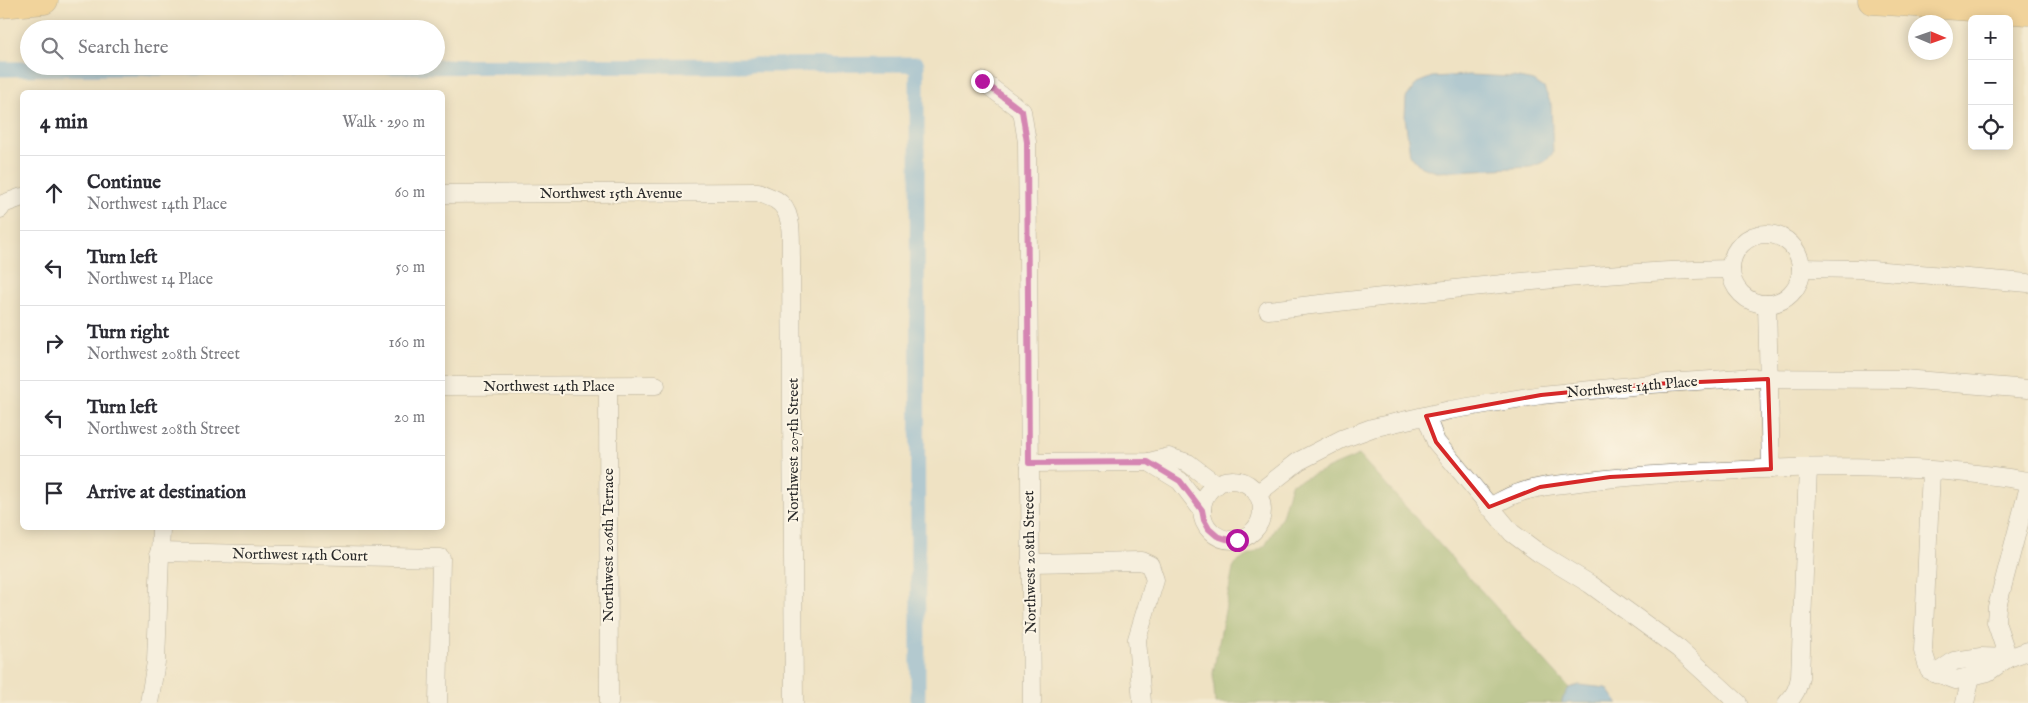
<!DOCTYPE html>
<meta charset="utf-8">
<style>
body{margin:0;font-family:"IM FELL English",serif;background:#f7f7f7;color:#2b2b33}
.controls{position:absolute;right:15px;top:15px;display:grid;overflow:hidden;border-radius:8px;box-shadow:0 2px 12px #0003}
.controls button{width:45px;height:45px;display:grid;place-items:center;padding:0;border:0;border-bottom:1px solid #e1e1e2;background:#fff;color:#2b2b33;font:25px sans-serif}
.compass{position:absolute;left:1908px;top:15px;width:45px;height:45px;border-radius:50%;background:#fff;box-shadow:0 2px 12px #0003;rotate:92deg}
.stop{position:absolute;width:15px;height:15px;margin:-11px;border:4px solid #b5179e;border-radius:50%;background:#fff}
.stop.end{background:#b5179e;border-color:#fff;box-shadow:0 1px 5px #0008}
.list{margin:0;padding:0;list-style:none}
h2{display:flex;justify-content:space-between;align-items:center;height:65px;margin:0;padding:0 20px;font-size:21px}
h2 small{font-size:16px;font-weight:400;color:#7c7c81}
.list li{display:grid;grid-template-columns:32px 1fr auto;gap:15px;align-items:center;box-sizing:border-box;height:75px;padding:0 20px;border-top:1px solid #e1e1e2}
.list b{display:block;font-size:19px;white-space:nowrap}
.list p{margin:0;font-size:16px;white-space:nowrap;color:#7c7c81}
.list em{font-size:16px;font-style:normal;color:#7c7c81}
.icon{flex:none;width:28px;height:28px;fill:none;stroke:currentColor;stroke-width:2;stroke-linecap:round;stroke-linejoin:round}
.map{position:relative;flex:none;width:2028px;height:703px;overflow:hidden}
.search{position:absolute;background:#fff;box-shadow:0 2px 12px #0003;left:20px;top:20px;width:425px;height:55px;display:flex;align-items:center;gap:12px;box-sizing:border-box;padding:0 18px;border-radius:28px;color:#7c7c81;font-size:19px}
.panel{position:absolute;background:#fff;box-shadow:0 2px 12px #0003;left:20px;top:90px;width:425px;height:440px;border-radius:8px}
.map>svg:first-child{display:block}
.forest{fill:#86a95d;stroke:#586a44}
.water{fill:#6aacde;stroke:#4a6c84}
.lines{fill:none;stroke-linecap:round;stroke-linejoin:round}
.canal{stroke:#6aacde;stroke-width:15}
.street-casing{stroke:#706b60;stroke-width:19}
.highway-casing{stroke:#706b60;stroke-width:29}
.street{stroke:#fff;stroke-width:18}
.highway{stroke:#f3c26a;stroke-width:28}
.route{stroke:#b5179e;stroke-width:6}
.marked{fill:none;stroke:#d62828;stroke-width:4;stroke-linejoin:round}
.labels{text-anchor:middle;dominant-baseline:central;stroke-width:4;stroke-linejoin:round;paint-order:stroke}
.street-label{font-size:15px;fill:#2b2b2b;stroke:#fcf5e5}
</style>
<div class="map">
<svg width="2028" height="703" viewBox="0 0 2028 703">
<rect width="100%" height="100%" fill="#fcf5e5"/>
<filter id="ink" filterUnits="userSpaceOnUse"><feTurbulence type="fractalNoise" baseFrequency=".02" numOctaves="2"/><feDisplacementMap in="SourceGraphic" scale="10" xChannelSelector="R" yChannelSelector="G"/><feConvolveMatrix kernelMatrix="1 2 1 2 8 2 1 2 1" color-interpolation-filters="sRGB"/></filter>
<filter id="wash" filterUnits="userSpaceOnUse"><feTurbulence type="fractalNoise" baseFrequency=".0096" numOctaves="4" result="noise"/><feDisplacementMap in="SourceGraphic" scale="20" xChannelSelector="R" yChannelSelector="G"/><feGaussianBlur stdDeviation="1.12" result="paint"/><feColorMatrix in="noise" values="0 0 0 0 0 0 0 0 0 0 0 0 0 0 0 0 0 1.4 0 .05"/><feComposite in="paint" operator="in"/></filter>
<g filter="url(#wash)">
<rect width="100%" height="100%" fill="#efe2c3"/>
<path class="forest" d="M1359,455L1569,688L1562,700V703H1215L1213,673L1234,564L1265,546L1282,516L1291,484Z"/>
<g class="water">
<path d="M1469,75L1513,77L1534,81L1544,88L1551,104L1553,153L1546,161L1531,167L1437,172L1421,167L1410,155L1405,117L1406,98L1417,83L1432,77Z"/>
<path d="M1579,685L1607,688L1618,703H1562V700L1569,688Z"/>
</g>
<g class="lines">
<path class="canal" d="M0,69L917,64L918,703"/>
</g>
</g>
<g filter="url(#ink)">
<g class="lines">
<g class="street-casing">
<g id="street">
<path d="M982,81L1022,111L1027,142L1032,703"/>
<path d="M442,194L758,192C764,195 771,197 776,200C795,211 790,241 791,259L794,703"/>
<path d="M0,209L3,204L22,197"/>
<circle cx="1766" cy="269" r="35"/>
<path d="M1801,268L1860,269L2028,283"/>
<path d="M1767,304L1771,469"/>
<path d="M1268,310C1422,293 1576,272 1731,269"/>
<path d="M442,386L656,385"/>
<path d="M608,386L609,703"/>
<path d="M1426,416L1436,442L1512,533L1539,553L1590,584L1679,649L1738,703"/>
<path d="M1149,462L1180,481L1202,510"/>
<path d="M1029,463L1149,462L1169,457L1188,463L1217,485"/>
<path d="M1931,471L1923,651L1929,670L1956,680L1988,672L2008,658L2028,651"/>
<circle cx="1232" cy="510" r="30"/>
<path d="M1257,494L1299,461L1342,439L1372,428L1450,410L1541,395L1652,384L1741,378L1904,379L2028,389"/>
<path d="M1489,507C1498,503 1507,497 1516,494C1534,487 1553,485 1572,483C1609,478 1647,475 1685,473C1798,466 1915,462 2028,481"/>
<path d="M159,552L441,558L438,703"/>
<path d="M1030,563L1141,561L1150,565L1155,580L1137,639L1142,703"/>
<path d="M2008,658L1996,622L1997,607L2028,490"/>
<path d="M1935,674L1954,661L1981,657L2008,658"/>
<path d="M149,703L156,662L161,528"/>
<path d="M1787,703C1795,695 1798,688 1800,677L1808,468"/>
<path d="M1965,703L1971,676"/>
</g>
</g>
<g class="highway-casing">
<g id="highway">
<path d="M1872,0L2028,11"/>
<path d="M0,4L44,0"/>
</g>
</g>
<use href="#street" class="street"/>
<use href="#highway" class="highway"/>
</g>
</g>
<g class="lines" filter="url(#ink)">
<path class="route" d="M982,81L1022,111L1027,142L1029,463L1148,462L1180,481L1202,510L1204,520L1209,529L1217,536L1226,539L1237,540"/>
</g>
<path d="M0 0H2028V703H0ZM1768,379L1771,469L1610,477L1540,487L1489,507L1436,442L1426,416L1541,395L1652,384Z" fill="#efe2c3" fill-opacity=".55" fill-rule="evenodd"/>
<path class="marked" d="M1768,379L1771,469L1610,477L1540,487L1489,507L1436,442L1426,416L1541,395L1652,384Z"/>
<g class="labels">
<g class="street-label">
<text x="611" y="193">Northwest 15th Avenue</text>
<text x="549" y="386">Northwest 14th Place</text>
<text transform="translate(1632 387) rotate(-5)">Northwest 14th Place</text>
<text transform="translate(793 450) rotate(-90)">Northwest 207th Street</text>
<text transform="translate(608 545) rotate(-90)">Northwest 206th Terrace</text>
<text transform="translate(300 555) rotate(1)">Northwest 14th Court</text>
<text transform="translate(1030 562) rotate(-91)">Northwest 208th Street</text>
</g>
</g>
</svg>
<div class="controls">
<button>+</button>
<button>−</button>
<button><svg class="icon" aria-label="locate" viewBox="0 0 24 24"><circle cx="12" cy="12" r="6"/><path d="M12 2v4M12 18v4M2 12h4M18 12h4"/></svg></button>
</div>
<svg class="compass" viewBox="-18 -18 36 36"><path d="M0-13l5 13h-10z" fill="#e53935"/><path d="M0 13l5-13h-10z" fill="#7c7c81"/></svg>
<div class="stop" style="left:1237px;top:540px"></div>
<div class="stop end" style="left:982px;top:81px"></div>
<div class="search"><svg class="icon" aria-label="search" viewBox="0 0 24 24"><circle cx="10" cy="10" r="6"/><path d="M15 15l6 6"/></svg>Search here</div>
<section class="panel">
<h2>4 min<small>Walk · 290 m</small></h2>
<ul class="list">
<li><svg class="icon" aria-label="ahead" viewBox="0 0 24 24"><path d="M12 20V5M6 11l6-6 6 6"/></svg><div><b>Continue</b><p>Northwest 14th Place</p></div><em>60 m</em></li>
<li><svg class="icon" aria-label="left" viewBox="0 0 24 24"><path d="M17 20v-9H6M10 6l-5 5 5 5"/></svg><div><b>Turn left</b><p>Northwest 14 Place</p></div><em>50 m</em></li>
<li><svg class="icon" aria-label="right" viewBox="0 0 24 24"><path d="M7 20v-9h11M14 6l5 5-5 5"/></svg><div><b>Turn right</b><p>Northwest 208th Street</p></div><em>160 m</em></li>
<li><svg class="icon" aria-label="left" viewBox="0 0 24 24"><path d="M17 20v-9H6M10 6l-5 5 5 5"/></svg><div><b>Turn left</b><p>Northwest 208th Street</p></div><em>20 m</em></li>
<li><svg class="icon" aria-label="arrive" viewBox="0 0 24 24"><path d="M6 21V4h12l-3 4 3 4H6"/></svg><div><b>Arrive at destination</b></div></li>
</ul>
</section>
</div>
